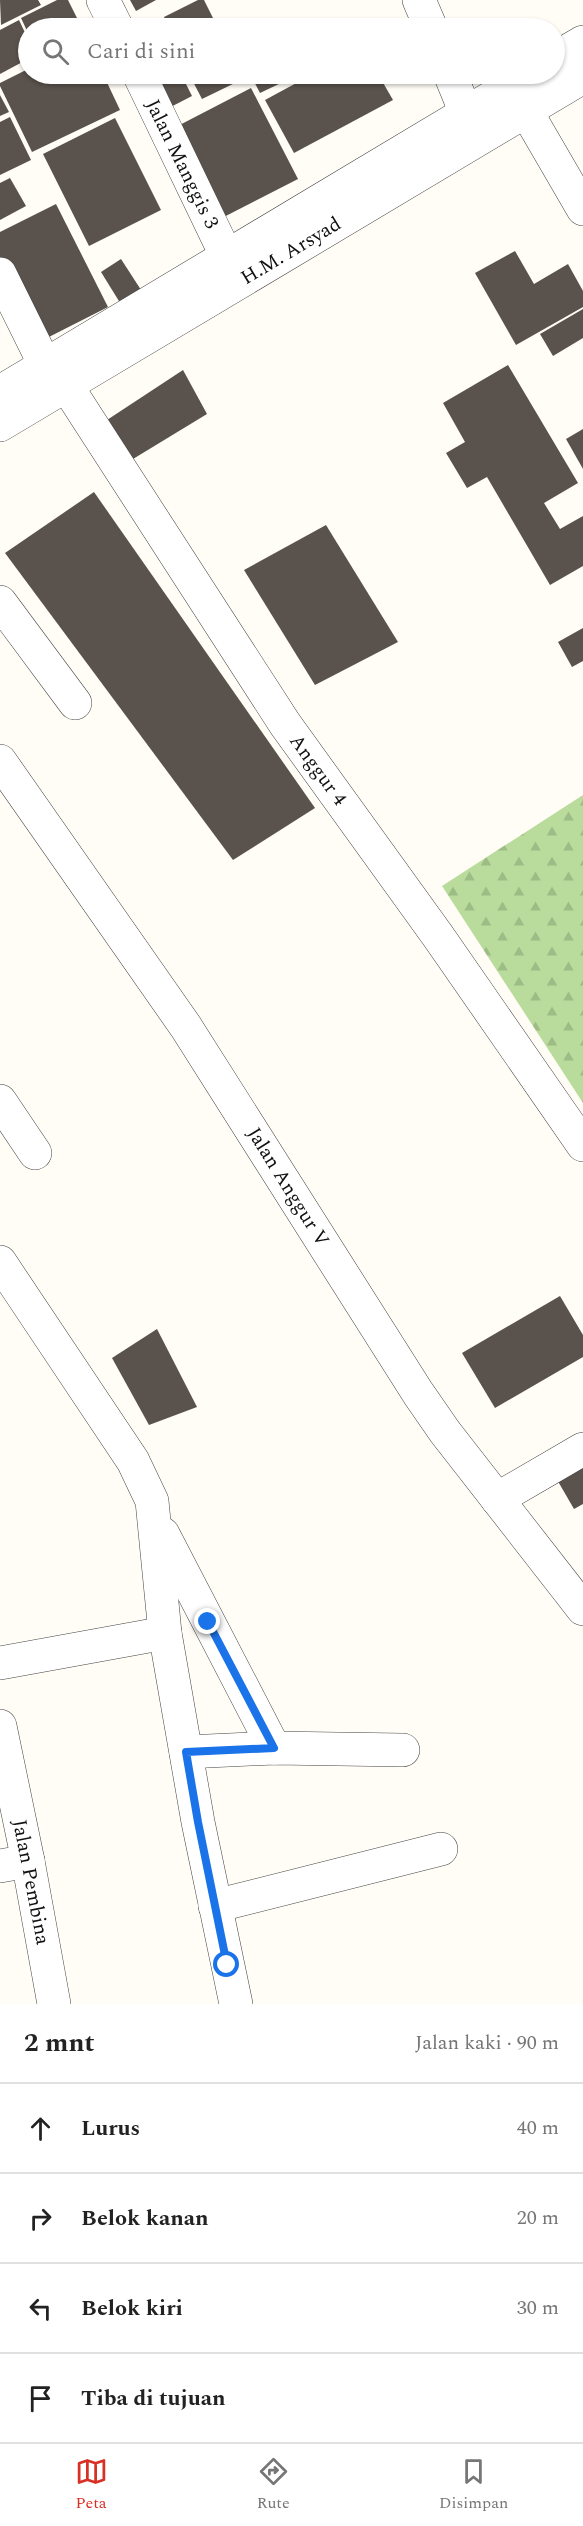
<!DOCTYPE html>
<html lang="id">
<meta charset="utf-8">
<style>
body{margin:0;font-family:Spectral,serif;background:#f6f6f6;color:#222}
.stop{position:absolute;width:18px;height:18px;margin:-14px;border:4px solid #1a73e8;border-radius:50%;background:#fff}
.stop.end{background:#1a73e8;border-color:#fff;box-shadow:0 2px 6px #0008}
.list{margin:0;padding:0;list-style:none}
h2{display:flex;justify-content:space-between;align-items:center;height:78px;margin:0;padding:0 24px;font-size:26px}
h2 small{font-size:20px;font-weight:400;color:#767676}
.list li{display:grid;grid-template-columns:39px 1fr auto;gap:18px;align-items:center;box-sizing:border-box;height:90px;padding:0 24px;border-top:2px solid #e0e0e0}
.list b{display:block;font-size:22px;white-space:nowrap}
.list em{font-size:20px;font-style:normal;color:#767676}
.icon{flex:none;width:33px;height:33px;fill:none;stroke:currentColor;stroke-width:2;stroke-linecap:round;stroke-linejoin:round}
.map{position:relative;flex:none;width:583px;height:2004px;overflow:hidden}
.search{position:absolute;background:#fff;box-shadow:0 2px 4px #0004;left:18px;right:18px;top:18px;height:66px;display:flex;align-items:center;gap:15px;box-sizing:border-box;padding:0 21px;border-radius:33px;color:#767676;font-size:22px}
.sheet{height:438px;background:#fff}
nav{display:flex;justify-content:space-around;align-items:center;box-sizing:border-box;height:84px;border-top:2px solid #e0e0e0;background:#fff;font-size:16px;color:#767676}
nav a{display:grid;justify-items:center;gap:3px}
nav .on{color:#d93025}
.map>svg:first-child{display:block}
.forest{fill:url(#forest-firs)}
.building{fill:#5a524d}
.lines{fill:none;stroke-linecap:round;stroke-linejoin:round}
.minor-casing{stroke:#444;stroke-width:34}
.minor{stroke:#fff;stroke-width:33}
.route{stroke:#1a73e8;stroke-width:8}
.labels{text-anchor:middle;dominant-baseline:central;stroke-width:6;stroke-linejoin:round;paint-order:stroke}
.street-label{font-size:20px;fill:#111;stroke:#fff}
</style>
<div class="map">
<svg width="583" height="2004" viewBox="0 0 583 2004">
<defs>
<pattern id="forest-firs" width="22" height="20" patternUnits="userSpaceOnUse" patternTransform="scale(1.5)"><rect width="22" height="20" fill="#b9dc9c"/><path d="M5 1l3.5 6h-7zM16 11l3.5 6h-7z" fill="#9ebc85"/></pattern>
</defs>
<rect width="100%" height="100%" fill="#fffdf5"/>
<path class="forest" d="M583,795V1103L442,886Z"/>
<g class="building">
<path d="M0,0H38L41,5L1,25Z"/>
<path d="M57,0H68L82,28H28V33L21,18Z"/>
<path d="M130,0H156L136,11Z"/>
<path d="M198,0H204L218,28H169L164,17Z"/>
<path d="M19,20L28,39V59L0,74V30Z"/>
<path d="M28,69V74H103L120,110L32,152L0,86V83Z"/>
<path d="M156,74H181L192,96L159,113Z"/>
<path d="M189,74H232L237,82L202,99Z"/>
<path d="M250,74H300L260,93Z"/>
<path d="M313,74H378L393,100L294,153L265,100Z"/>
<path d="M251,88L298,179L216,221L170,130Z"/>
<path d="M0,95L9,112L0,116Z"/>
<path d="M10,117L31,160L0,175V122Z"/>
<path d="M115,118L161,210L89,246L43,154Z"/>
<path d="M10,178L26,206L0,220V183Z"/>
<path d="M56,204L108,307L41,341L0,261V232Z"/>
<path d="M515,251L534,284L568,264L583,291V307L516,345L475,273Z"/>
<path d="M121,259L143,293L122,306L101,272Z"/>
<path d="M583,309V338L553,356L540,334Z"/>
<path d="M508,365L578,483L544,503L560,529L583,516V566L550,585L487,477L467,488L446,453L465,442L443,403Z"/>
<path d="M183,370L207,414L133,459L107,420Z"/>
<path d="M583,429V469L566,439Z"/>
<path d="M94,492L315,808L233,860L5,553Z"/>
<path d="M326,525L398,642L315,685L244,570Z"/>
<path d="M583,628V661L572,667L558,642Z"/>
<path d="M560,1296L583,1335V1357L495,1408L462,1353Z"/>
<path d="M157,1329L197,1407L149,1425L112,1358Z"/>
<path d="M583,1455V1504L574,1509L552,1471Z"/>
</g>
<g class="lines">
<g class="minor-casing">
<g id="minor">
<path d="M103,0L117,28"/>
<path d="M419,0L431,28"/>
<path d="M554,59L583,42"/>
<path d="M139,74L226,255"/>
<path d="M450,74L466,113"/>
<path d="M515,92L583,209"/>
<path d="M0,274L45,365"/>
<path d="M66,385L285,724L438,936L583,1145"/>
<path d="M0,392L531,74"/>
<path d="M0,425L583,77"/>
<path d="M0,602L75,703"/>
<path d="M0,761L186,1027L418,1393L445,1432L583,1609"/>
<path d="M0,1101L35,1153"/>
<path d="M0,1262L133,1461L152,1501L165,1633L198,1822L236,2004"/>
<path d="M497,1499L583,1449"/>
<path d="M163,1534L274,1748"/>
<path d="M0,1663L165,1633"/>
<path d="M0,1726L28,1861L54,2004"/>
<path d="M186,1752L274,1748L403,1750"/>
<path d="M0,1866L28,1861"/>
<path d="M215,1906L441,1849"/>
</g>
</g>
<use href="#minor" class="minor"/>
</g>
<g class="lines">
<path class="route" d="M208,1622L274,1748L186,1752L198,1822L227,1965"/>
</g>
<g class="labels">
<g class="street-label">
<text transform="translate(182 164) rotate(64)">Jalan Manggis 3</text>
<text transform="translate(291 251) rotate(-31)">H.M. Arsyad</text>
<text transform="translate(318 770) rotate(54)">Anggur 4</text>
<text transform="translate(288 1187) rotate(58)">Jalan Anggur V</text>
<text transform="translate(31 1882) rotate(79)">Jalan Pembina</text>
</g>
</g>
</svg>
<div class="stop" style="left:227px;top:1965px"></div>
<div class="stop end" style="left:208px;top:1622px"></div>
<div class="search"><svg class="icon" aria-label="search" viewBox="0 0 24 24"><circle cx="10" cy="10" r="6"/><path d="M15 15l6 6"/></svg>Cari di sini</div>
</div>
<section class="sheet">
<h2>2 mnt<small>Jalan kaki · 90 m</small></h2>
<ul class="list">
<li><svg class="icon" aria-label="ahead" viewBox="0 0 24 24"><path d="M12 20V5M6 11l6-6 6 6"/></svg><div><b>Lurus</b></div><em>40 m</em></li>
<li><svg class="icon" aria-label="right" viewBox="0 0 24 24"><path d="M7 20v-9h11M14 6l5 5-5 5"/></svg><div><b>Belok kanan</b></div><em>20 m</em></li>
<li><svg class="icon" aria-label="left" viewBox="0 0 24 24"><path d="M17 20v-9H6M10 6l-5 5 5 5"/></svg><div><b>Belok kiri</b></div><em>30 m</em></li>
<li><svg class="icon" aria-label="arrive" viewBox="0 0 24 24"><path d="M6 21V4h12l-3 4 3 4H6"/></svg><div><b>Tiba di tujuan</b></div></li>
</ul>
</section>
<nav>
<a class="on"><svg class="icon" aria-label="map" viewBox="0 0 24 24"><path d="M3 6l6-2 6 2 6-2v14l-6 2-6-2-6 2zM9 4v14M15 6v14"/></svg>Peta</a>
<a><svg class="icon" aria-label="directions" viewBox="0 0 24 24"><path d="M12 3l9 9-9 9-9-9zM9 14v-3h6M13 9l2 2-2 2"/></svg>Rute</a>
<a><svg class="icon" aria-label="saved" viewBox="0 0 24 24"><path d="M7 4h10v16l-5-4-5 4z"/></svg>Disimpan</a>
</nav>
